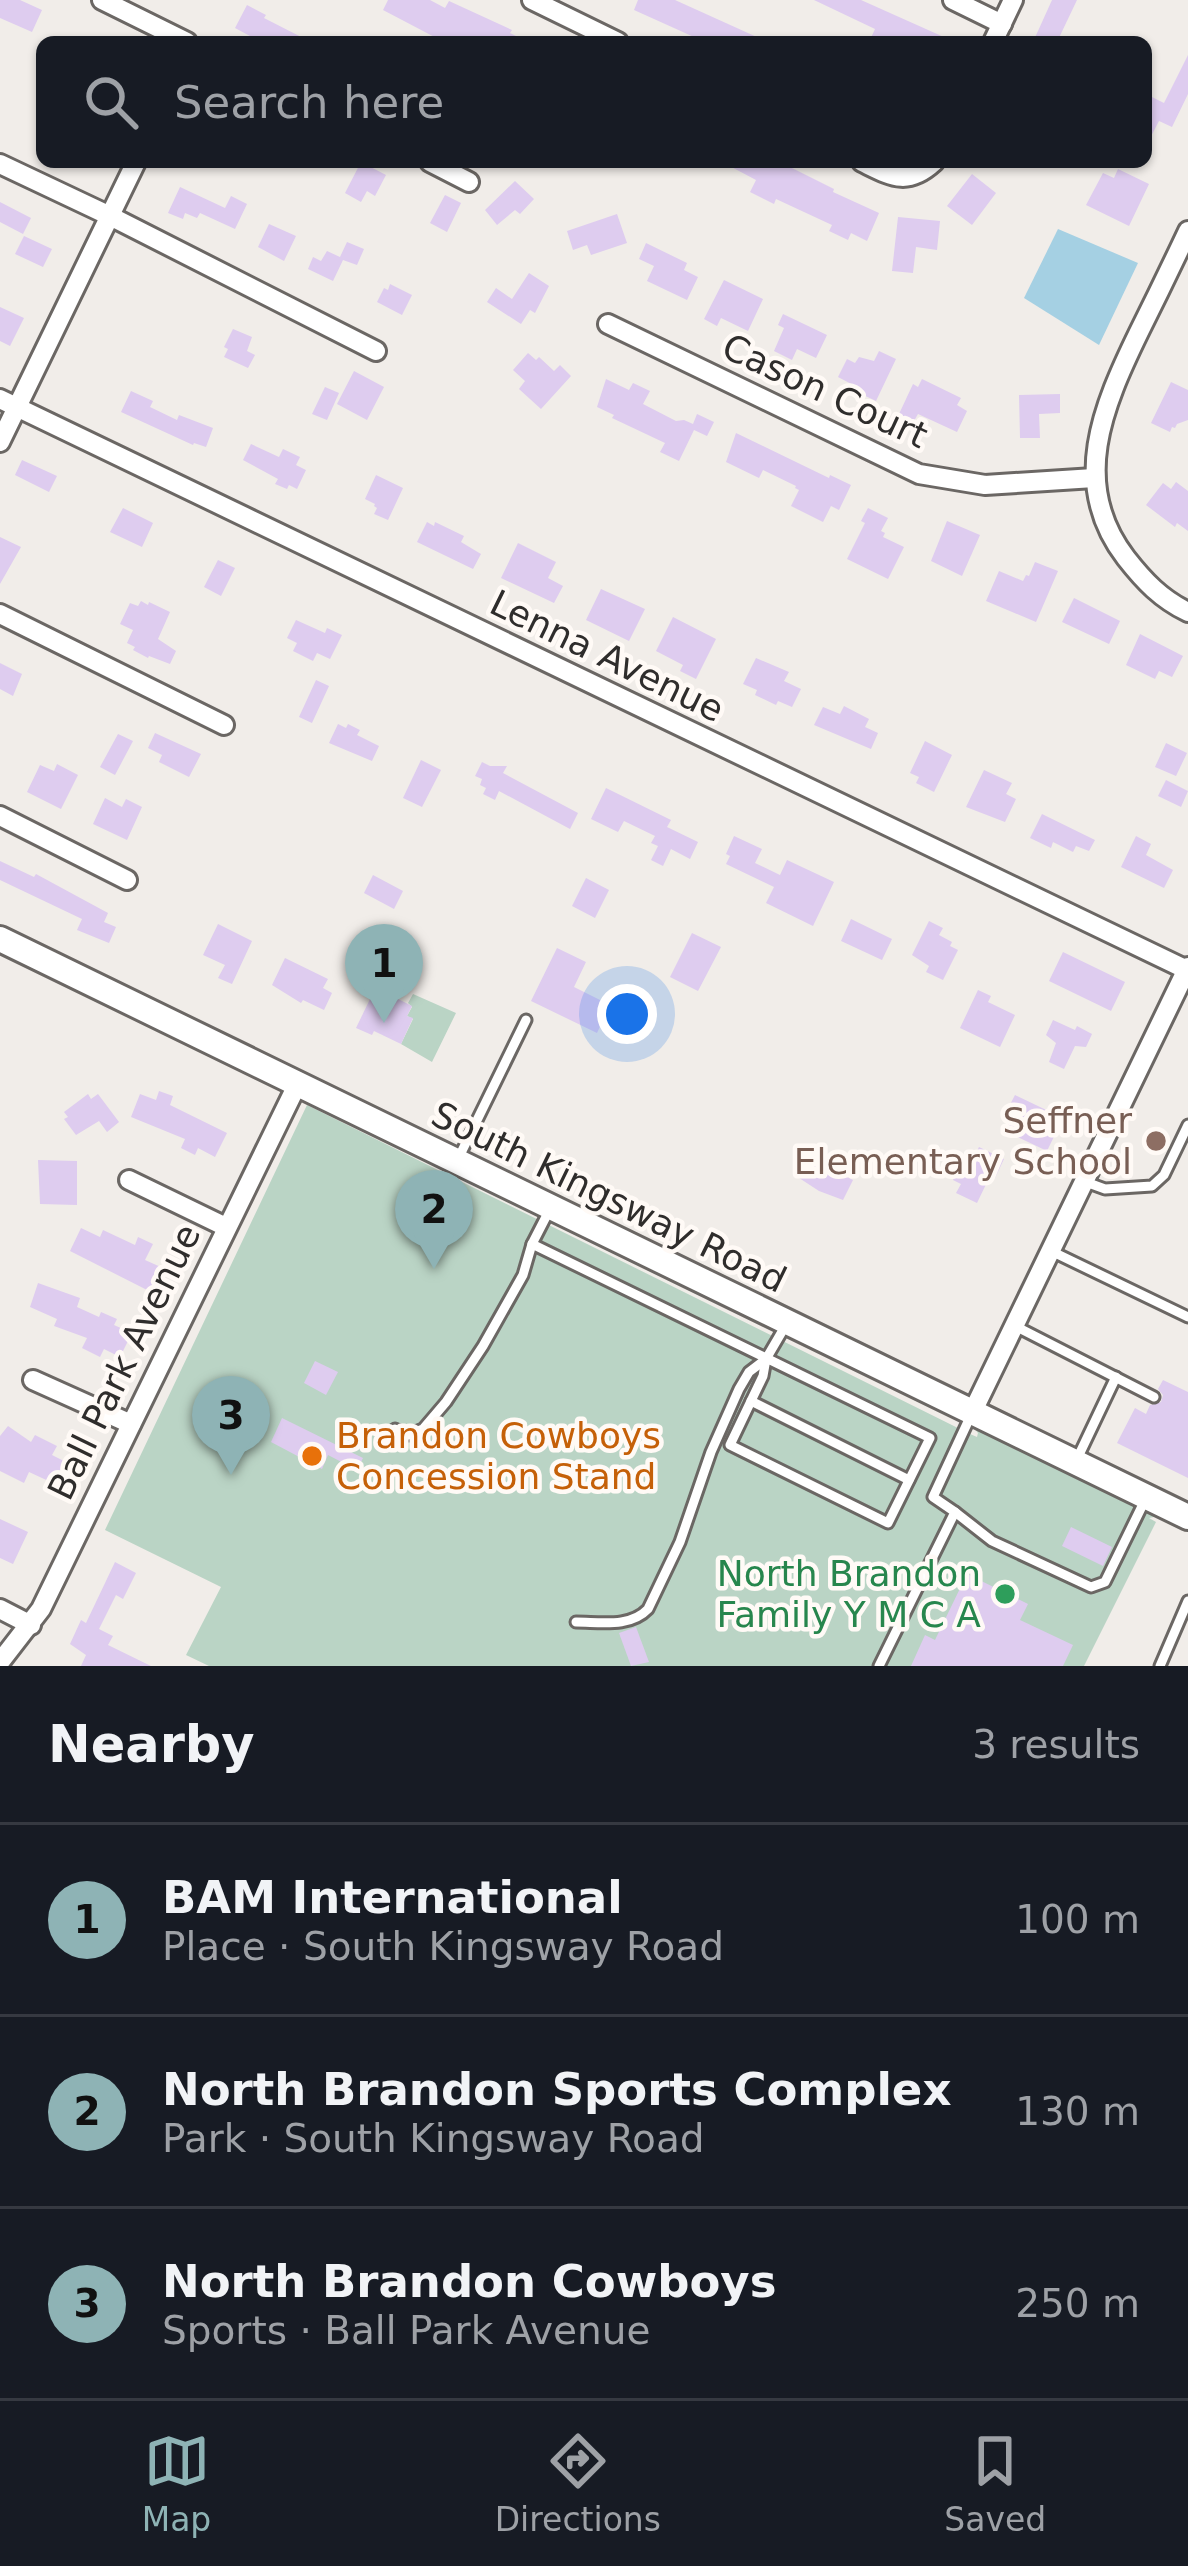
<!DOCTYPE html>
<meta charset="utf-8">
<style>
body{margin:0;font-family:"DejaVu Sans",sans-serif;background:#242831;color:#f1f3f6}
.you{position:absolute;left:627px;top:1014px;width:42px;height:42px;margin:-30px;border:9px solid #fff;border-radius:50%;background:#1a73e8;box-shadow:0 0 0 18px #1a73e833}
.badge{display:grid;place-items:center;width:78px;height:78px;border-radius:50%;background:#8eb3b5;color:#111;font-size:39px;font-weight:700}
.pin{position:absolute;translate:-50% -99px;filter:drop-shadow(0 3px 6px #0008)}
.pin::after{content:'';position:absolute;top:63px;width:42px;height:36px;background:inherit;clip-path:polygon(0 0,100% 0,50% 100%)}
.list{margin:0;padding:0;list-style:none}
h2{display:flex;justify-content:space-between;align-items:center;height:156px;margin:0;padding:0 48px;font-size:51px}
h2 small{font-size:39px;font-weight:400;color:#9ea1a6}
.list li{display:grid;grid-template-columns:78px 1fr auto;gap:36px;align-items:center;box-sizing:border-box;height:192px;padding:0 48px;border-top:3px solid #363941}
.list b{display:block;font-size:45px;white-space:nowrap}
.list p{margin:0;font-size:39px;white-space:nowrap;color:#9ea1a6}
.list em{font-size:39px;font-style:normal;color:#9ea1a6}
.icon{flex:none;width:66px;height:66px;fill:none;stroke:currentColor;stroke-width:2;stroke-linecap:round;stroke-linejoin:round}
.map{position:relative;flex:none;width:1188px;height:1666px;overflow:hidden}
.search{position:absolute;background:#171b24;box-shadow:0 3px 9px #0004;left:36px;right:36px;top:36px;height:132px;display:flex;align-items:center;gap:30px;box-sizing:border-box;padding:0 42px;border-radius:18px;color:#9ea1a6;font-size:45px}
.sheet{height:732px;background:#171b24}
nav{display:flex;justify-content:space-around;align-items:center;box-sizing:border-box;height:168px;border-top:3px solid #363941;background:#171b24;font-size:33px;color:#9ea1a6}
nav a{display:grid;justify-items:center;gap:6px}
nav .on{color:#8eb3b5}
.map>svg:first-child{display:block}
.green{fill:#bad4c5}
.water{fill:#a5d0e3}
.building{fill:#deccef}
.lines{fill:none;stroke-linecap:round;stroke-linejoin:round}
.lane-casing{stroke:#6b6764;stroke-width:15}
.street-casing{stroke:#6b6764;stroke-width:24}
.secondary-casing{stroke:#6b6764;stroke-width:30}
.lane{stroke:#fff;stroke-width:9}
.street{stroke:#fff;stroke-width:18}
.secondary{stroke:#fff;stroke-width:24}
.education-dot{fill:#8d6e63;stroke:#fffaf6;stroke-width:4.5}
.food-dot{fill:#e8710a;stroke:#fffaf6;stroke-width:4.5}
.leisure-dot{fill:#2e9e5b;stroke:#fffaf6;stroke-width:4.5}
.labels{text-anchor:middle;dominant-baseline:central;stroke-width:9;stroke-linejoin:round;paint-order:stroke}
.street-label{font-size:36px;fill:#2f2d2c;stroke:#fffaf6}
.education-label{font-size:36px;fill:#785e54;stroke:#fffaf6;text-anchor:end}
.food-label{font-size:36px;fill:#c56008;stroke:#fffaf6;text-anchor:start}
.leisure-label{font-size:36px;fill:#27864d;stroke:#fffaf6;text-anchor:end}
</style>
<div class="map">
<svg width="1188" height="1666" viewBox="0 0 1188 1666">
<rect width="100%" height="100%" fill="#f1ede9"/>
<g class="green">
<path d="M413,994L456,1013L432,1062L401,1044L413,1019L407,1016L412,1007L408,1003Z"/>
<path d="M307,1105L970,1434L977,1437L978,1433L973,1427L537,1211L1159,1516L1149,1518L1156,1522L1084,1666H209L186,1655L221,1587L105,1530Z"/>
</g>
<path class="water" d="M1058,229L1138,263L1099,345L1024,298Z"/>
<g class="building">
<path d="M0,0H20L42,10L32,32L0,18Z"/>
<path d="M388,0H430L445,8L449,1L512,30L510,33L528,42H444L383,10Z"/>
<path d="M638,0H675L768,42H705L634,10Z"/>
<path d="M814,0H861L955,42H869L875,29Z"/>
<path d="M1052,0H1077L1057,42H1033Z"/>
<path d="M247,5L266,15L264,18L311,42H261L235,28Z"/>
<path d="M1188,55V94L1172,127L1159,121L1146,146V94L1164,103Z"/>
<path d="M361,162L386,175L375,196L367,191L361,202L345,193Z"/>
<path d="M722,162H780L834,189L833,192L879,213L867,241L851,233L848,240L829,231L832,225L776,199L774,204L750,192L756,180Z"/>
<path d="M1118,169L1149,184L1129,226L1086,205L1103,173L1114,178Z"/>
<path d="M972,174L996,193L972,225L947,206Z"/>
<path d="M515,181L534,199L520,214L515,210L497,225L485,210Z"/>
<path d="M180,187L225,208L231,196L247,204L235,229L200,213L197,218L185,213L183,219L168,213Z"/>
<path d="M445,195L461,203L447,232L430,223Z"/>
<path d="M0,202L31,218L23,234L0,222Z"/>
<path d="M617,214L627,243L591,255L587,245L573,250L567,231Z"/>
<path d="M898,217L940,221L937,250L916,247L913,273L892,271Z"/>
<path d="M269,224L296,236L284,261L258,247Z"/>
<path d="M24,236L52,249L43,267L15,254Z"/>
<path d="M347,242L364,249L357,265L343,260L333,281L308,269L313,257L321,261L327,251L340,257Z"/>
<path d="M646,243L687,263L684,270L698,277L687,300L647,281L654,266L639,259Z"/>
<path d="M529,273L549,286L535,313L530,310L521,324L487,302L496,288L512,299Z"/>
<path d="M724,280L763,299L748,331L721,318L717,326L704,319Z"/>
<path d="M390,284L412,295L402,315L377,302L384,288L388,290Z"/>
<path d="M0,307L24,318L10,346L0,341Z"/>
<path d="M783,314L827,335L816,358L797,349L792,360L774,351L784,328L778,325Z"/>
<path d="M233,329L252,337L247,351L255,355L248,368L224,357L228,349L224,347Z"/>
<path d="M879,351L896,359L876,401L857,392L859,388L838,377L847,359L855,363L859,357L874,361Z"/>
<path d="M528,353L536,360L539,357L554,371L560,365L571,376L541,409L519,389L525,381L513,370Z"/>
<path d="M354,371L384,387L367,420L337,404Z"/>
<path d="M606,379L629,390L633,383L650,391L643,404L676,421L684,420L693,424L697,414L714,422L707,436L694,430L679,461L660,452L665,443L612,418L614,415L597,407Z"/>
<path d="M922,379L961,398L957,405L967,411L957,432L918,414L914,421L899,414L913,384L918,387Z"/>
<path d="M1171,382L1188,390V420L1177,424L1175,428L1172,427L1170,432L1151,423Z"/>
<path d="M325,387L339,393L327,420L312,414Z"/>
<path d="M131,391L153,401L150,407L177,420L179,415L213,428L206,447L194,443L193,445L121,412Z"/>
<path d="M1060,394V413L1039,414L1040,438H1020L1019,395Z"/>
<path d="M736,433L829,478L830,475L851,485L839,510L831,506L823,522L791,506L799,490L795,488L796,486L763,470L759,478L726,462Z"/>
<path d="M251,444L279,457L283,449L300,457L296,465L306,470L297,489L289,485L287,489L275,484L278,479L243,460Z"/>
<path d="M22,460L57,476L49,492L15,475Z"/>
<path d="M376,475L403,488L388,520L374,514L377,508L374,506L375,504L365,499Z"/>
<path d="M1176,482L1188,491V531L1177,523L1175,527L1146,505L1163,483L1171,489Z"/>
<path d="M123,508L153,523L142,547L110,532Z"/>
<path d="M868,508L888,518L881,531L885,533L883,537L904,547L888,579L847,559L865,523L861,521Z"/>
<path d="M947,521L980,535L962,576L931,561Z"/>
<path d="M427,522L434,526L435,522L464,536L461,542L481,554L473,569L417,542Z"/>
<path d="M0,537L21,547L0,584Z"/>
<path d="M518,543L556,562L548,578L563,586L554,603L501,578Z"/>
<path d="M218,560L235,568L221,596L204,587Z"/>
<path d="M1035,562L1058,571L1036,622L986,601L999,571L1023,581L1026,575L1029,576Z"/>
<path d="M601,589L645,609L629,641L586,620Z"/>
<path d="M1074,598L1120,621L1109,644L1062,622Z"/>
<path d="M141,601L148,605L149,602L170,612L158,639L176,651L170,664L149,656L148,658L133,650L135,647L127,643L133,630L120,624L130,603L138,606Z"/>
<path d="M673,617L716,639L696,679L680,671L683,665L656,651Z"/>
<path d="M296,620L325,633L327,628L342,635L330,659L317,653L313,661L293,651L297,643L287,638Z"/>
<path d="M1140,634L1183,656L1172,677L1159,671L1155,679L1126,665Z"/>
<path d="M756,658L789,672L784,681L801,689L792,707L778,701L776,705L755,695L757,690L743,684Z"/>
<path d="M0,663L22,674L13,696L0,689Z"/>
<path d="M316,680L329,686L312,723L299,717Z"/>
<path d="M844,706L869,719L865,727L878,733L871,749L814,725L823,707L840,714Z"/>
<path d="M338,724L346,728L348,724L360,730L357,735L379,746L372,761L329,743Z"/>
<path d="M155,733L201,754L189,777L159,762L162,755L148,748Z"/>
<path d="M118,734L133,741L115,775L100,767Z"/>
<path d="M925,741L952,755L934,792L916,783L919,777L910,773Z"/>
<path d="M1166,743L1187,753L1176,776L1155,767Z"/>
<path d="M421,760L441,770L422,807L403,798Z"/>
<path d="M482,762L490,766H507L503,773L578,813L570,829L499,791L495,800L483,794L486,788L480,785L482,779L475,776Z"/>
<path d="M57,764L78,775L61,809L27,792L40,765L54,771Z"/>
<path d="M984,770L1012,783L1006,794L1016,799L1005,822L966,807Z"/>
<path d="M1166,780L1188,791L1181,807L1158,796Z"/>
<path d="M606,788L671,820L667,827L698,842L690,859L671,849L663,866L651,860L658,846L651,843L655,836L624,821L618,832L591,819Z"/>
<path d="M105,798L122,807L126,799L142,807L127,840L93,824Z"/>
<path d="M1042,814L1095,840L1089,851L1076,846L1073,852L1053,842L1051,848L1030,838Z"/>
<path d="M734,836L762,849L755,863L780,875L787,860L834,882L813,926L766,903L774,887L726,864L730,856L726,854Z"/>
<path d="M1136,836L1151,844L1146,855L1173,870L1164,888L1121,867Z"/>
<path d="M0,861L34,877L36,874L108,913L104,922L116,927L109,943L77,930L82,919L0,880Z"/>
<path d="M373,875L403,891L394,909L364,893Z"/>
<path d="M586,878L609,890L595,918L572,906Z"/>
<path d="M851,919L892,939L882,960L841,941Z"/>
<path d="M929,921L943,928L939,935L952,942L950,946L958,950L943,980L926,972L929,966L912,955Z"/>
<path d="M218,924L252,941L232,984L218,978L225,965L203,955Z"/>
<path d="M692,933L721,947L698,991L670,977Z"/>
<path d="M557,948L586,962L574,987L610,1005L597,1033L531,1001Z"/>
<path d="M1063,952L1125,982L1111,1011L1049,981Z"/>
<path d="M285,958L328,979L323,988L332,993L324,1010L303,1000L301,1003L272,985Z"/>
<path d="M978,990L991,996L988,1002L1015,1015L1000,1047L960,1028Z"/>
<path d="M371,997L392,1008L396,998L412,1006L407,1016L413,1018L401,1044L374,1031L372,1035L356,1028Z"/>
<path d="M1053,1020L1075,1030L1077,1026L1092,1034L1086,1047L1075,1046L1064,1069L1049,1062L1056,1043L1046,1035Z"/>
<path d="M159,1091L173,1096L170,1105L227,1133L215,1157L198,1148L195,1155L181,1148L185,1139L131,1117L140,1094L156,1100Z"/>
<path d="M88,1094L91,1099L98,1094L119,1122L107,1132L99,1121L76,1135L64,1119L68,1117L64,1112Z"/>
<path d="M1015,1095L1063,1118L1047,1151L1005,1131L1010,1121L1003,1118Z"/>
<path d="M979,1147L1004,1159L995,1178L990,1176L977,1203L956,1193L961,1184L953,1180L959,1167L967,1171Z"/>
<path d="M802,1155L853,1180L843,1200L819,1191L793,1174Z"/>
<path d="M38,1160L77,1161V1205L40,1204Z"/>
<path d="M81,1228L100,1237L103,1230L135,1245L138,1237L153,1244L145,1260L163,1268L151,1292L70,1251Z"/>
<path d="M38,1283L80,1298L77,1307L99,1317L101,1312L117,1319L114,1325L132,1333L120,1357L104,1349L100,1357L82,1348L87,1338L54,1326L57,1319L30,1307Z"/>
<path d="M315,1361L338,1372L326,1395L304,1383Z"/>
<path d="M1163,1380L1188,1392V1478L1117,1443L1135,1408L1146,1414L1150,1405L1161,1402L1163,1395L1158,1389Z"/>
<path d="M282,1418L363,1458L357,1470L328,1455L322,1469L271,1442Z"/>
<path d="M8,1426L31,1442L35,1435L57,1446L52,1455L66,1462L55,1484L29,1472L24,1483L0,1471V1436Z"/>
<path d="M0,1519L28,1532L13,1564L0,1558Z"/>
<path d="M1071,1527L1112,1547L1103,1566L1062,1546Z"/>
<path d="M115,1562L136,1573L123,1599L116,1595L99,1629L113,1636L108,1645L151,1666H81L86,1655L70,1644L81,1620L86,1623Z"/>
<path d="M967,1574L1028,1604L1020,1620L1073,1645L1063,1666H911L925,1635L935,1640Z"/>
<path d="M636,1627L649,1662L631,1666L619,1633Z"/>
</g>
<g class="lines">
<g class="lane-casing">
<g id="lane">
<path d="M459,1157L526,1020"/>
<path d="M1083,1181L1105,1189L1152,1186L1164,1175L1188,1125"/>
<path d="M550,1209L532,1244L930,1438L888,1523L730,1445L763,1376L766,1359"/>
<path d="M1051,1251L1188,1317"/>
<path d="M1015,1326L1154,1397"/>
<path d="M751,1401L909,1480"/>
<path d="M395,1429L408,1435L423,1429L446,1402L483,1346L523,1275L532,1244"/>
<path d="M1077,1459L1116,1377"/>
<path d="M955,1512L992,1541L1091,1587L1105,1582L1146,1498"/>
<path d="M576,1622C600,1622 630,1628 648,1609L680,1542L711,1452L739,1389L749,1372L766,1359L787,1323"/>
<path d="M879,1666L955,1512L933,1497L972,1413"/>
<path d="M1160,1666L1188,1601"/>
</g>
</g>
<g class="street-casing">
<g id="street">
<path d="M102,0L187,42"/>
<path d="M532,0L618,42"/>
<path d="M953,0L1002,24"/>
<path d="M993,42L1013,0"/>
<path d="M430,162L469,182"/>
<path d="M862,162C891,176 907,187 934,162"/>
<path d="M0,164L110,216L376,351"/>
<path d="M1188,231C1172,265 1156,298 1139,332C1103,406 1069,484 1126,558C1144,581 1161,599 1188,612"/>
<path d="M608,324L919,474L985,485L1094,478"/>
<path d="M0,399L1187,970"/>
<path d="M0,442L136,162"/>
<path d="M0,614L224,725"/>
<path d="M0,816L127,880"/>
<path d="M129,1180L226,1227"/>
<path d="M33,1380L131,1424"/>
<path d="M972,1413L1188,967"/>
<path d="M0,1609L31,1625"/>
<path d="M0,1662L41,1609L297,1085"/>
</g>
</g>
<g class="secondary-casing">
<path id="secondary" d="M0,939L1188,1517"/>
</g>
<use href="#lane" class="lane"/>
<use href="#street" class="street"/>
<use href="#secondary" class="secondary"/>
</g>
<circle class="education-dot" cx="1156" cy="1141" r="12"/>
<circle class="food-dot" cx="312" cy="1456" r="12"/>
<circle class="leisure-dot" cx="1005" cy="1594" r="12"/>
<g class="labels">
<g class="street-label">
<text transform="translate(825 391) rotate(25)">Cason Court</text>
<text transform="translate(607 656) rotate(26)">Lenna Avenue</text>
<text transform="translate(609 1197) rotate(26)">South Kingsway Road</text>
<text transform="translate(124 1362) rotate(-64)">Ball Park Avenue</text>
</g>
<g class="education-label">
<text x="1132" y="1120">Seffner<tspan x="1132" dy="41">Elementary School</tspan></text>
</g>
<g class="food-label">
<text x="336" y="1435">Brandon Cowboys<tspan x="336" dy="41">Concession Stand</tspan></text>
</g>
<g class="leisure-label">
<text x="981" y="1573">North Brandon<tspan x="981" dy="41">Family Y M C A</tspan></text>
</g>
</g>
</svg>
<div class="you"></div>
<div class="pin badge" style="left:384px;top:1023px">1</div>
<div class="pin badge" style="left:434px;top:1269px">2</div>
<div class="pin badge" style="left:231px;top:1475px">3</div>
<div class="search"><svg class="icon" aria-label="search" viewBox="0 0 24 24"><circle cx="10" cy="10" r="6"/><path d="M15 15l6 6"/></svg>Search here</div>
</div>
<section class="sheet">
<h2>Nearby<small>3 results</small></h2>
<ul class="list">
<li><span class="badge">1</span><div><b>BAM International</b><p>Place · South Kingsway Road</p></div><em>100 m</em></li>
<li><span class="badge">2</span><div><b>North Brandon Sports Complex</b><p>Park · South Kingsway Road</p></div><em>130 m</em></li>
<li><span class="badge">3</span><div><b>North Brandon Cowboys</b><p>Sports · Ball Park Avenue</p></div><em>250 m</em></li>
</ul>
</section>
<nav>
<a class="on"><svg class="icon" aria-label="map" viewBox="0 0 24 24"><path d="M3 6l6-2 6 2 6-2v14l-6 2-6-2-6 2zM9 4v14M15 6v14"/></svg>Map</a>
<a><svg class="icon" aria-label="directions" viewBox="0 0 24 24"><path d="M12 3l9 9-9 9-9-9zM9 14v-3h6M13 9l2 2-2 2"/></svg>Directions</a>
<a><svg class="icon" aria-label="saved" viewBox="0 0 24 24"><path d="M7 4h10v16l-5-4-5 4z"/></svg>Saved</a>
</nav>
